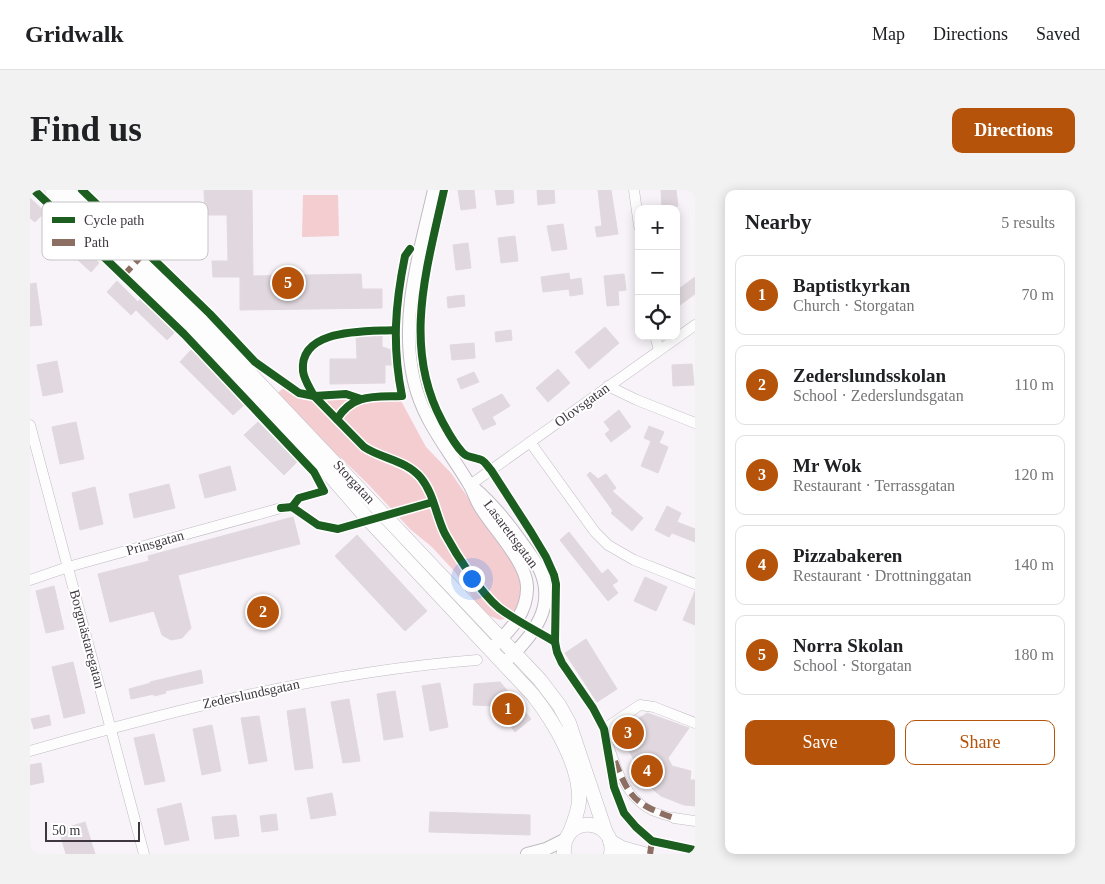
<!DOCTYPE html>
<meta charset="utf-8">
<style>
body{margin:0;font-family:Georgia,serif;background:#f2f2f2;color:#202124}
.controls{position:absolute;right:15px;top:15px;display:grid;overflow:hidden;border-radius:10px;box-shadow:0 2px 12px #0003}
.controls button{width:45px;height:45px;display:grid;place-items:center;padding:0;border:0;border-bottom:1px solid #e0e0e0;background:#fff;color:#202124;font:25px sans-serif}
.scale{position:absolute;left:15px;bottom:12px;width:95px;box-sizing:border-box;padding-left:5px;border:2px solid #3e3740;border-top:0;font-size:14px;line-height:18px;white-space:nowrap;color:#3e3740;-webkit-text-stroke:4px #fff;paint-order:stroke}
.you{position:absolute;left:441px;top:388px;width:18px;height:18px;margin:-12px;border:4px solid #fff;border-radius:50%;background:#1a73e8;box-shadow:0 0 0 8px #1a73e833}
.badge{display:grid;place-items:center;width:32px;height:32px;border-radius:50%;background:#b45309;color:#fff;font-size:16px;font-weight:700}
.pin{position:absolute;translate:-50% -50%;border:2px solid #fff;box-shadow:0 1px 5px #0006}
.list{margin:0;padding:0;list-style:none}
h2{display:flex;justify-content:space-between;align-items:center;height:65px;margin:0;padding:0 20px;font-size:21px}
h2 small{font-size:16px;font-weight:400;color:#757577}
.list li{display:grid;grid-template-columns:32px 1fr auto;gap:15px;align-items:center;box-sizing:border-box;height:80px;margin:0 10px 10px;padding:0 10px;border:1px solid #e0e0e0;border-radius:10px}
.list b{display:block;font-size:19px;white-space:nowrap}
.list p{margin:0;font-size:16px;white-space:nowrap;color:#757577}
.list em{font-size:16px;font-style:normal;color:#757577}
.actions{display:flex;gap:10px;padding:15px 20px}
.actions a{flex:1;padding:11px 0;border:1px solid #b45309;border-radius:10px;text-align:center;font-size:18px;color:#b45309}
.actions .main{background:#b45309;color:#fff}
.icon{flex:none;width:28px;height:28px;fill:none;stroke:currentColor;stroke-width:2;stroke-linecap:round;stroke-linejoin:round}
.map{position:relative;flex:none;width:665px;height:664px;overflow:hidden;border-radius:10px}
header{display:flex;align-items:center;gap:30px;box-sizing:border-box;height:70px;padding:0 25px;background:#fff;border-bottom:1px solid #e0e0e0}
header strong{font-size:24px}
nav{display:flex;gap:28px;margin-inline-start:auto;font-size:18px}
.intro{display:flex;align-items:center;justify-content:space-between;box-sizing:border-box;height:120px;padding:0 30px}
h1{margin:0;font-size:35px}
.button{padding:12px 22px;border-radius:10px;background:#b45309;color:#fff;font-size:18px;font-weight:700}
main{display:flex;gap:30px;padding:0 30px}
aside{flex:1;background:#fff;border-radius:10px;box-shadow:0 2px 12px #0003}
.map>svg:first-child{display:block}
.green{fill:#f4cdd1}
.building{fill:#e0d8de;stroke:#e0d9de}
.lines{fill:none;stroke-linecap:round;stroke-linejoin:round}
.pedestrian-casing{stroke:#c0bbc2;stroke-width:9}
.minor-casing{stroke:#c0bbc2;stroke-width:11}
.tertiary-casing{stroke:#c0bbc2;stroke-width:14}
.secondary-casing{stroke:#c0bbc2;stroke-width:15}
.pedestrian{stroke:#fefdfe;stroke-width:8}
.minor{stroke:#fefdfe;stroke-width:10}
.tertiary{stroke:#fefdfe;stroke-width:12}
.secondary{stroke:#fefdfe;stroke-width:14}
.quiet{stroke:#8d6e63;stroke-width:6;stroke-dasharray:12 6;stroke-linecap:butt}
.cycleway-casing{stroke:#fff;stroke-width:11}
.cycleway{stroke:#1b5e20;stroke-width:8}
.labels{text-anchor:middle;dominant-baseline:central;stroke-width:4;stroke-linejoin:round;paint-order:stroke}
.street-label{font-size:14px;fill:#3e3740;stroke:#fff}
.key{fill:#fff;stroke:#c5c3c6;stroke-width:1}
.key-label{font-size:14px;fill:#3e3740}
</style>
<header>
<strong>Gridwalk</strong>
<nav><a>Map</a><a>Directions</a><a>Saved</a></nav>
</header>
<div class="intro"><h1>Find us</h1><a class="button">Directions</a></div>
<main>
<div class="map">
<svg width="665" height="664" viewBox="0 0 665 664">
<rect width="100%" height="100%" fill="#f8f2f9"/>
<g class="green">
<path d="M273,5H308L309,46L272,47Z"/>
<path d="M261,192L288,210L370,209L396,257L421,283L477,364L489,386L491,402L489,414L485,421L477,428L470,430L460,426L446,412L425,382L402,357L380,339L339,295L310,267L294,255L245,205Z"/>
</g>
<g class="building">
<path d="M174,0H222L223,86L331,84L332,99H352V118L210,120V87H183L182,71H198L197,25H175Z"/>
<path d="M428,0H444L446,18L431,20Z"/>
<path d="M465,0H483L484,13L467,15Z"/>
<path d="M507,0H524L525,13L508,15Z"/>
<path d="M568,0H581L588,44L567,47L565,37L572,36Z"/>
<path d="M631,0H646L648,16L632,18Z"/>
<path d="M0,8L15,22L5,32L0,28Z"/>
<path d="M533,34L537,59L522,61L517,36Z"/>
<path d="M31,38L69,73L61,82L23,47Z"/>
<path d="M485,46L488,71L471,73L468,48Z"/>
<path d="M438,53L441,78L426,80L423,55Z"/>
<path d="M539,83L540,90L551,88L553,104L540,106L539,99L513,102L511,87Z"/>
<path d="M594,84L596,100L588,101L589,115L577,116L574,86Z"/>
<path d="M665,87V104L646,118V101Z"/>
<path d="M87,91L108,112L112,107L146,141L137,150L106,120L101,125L77,102Z"/>
<path d="M6,93L12,135L0,136V94Z"/>
<path d="M434,105L435,116L418,118L417,107Z"/>
<path d="M575,137L589,153L559,179L545,162Z"/>
<path d="M481,140L482,150L466,152L465,142Z"/>
<path d="M326,141H352V157L362,160V175H355V193L300,194V169H327Z"/>
<path d="M444,153L445,168L422,170L420,155Z"/>
<path d="M161,160L215,214L203,225L150,172Z"/>
<path d="M27,171L33,202L13,206L7,175Z"/>
<path d="M662,174L664,195L643,196L642,175Z"/>
<path d="M528,179L540,193L518,212L506,198Z"/>
<path d="M444,182L449,192L431,199L427,189Z"/>
<path d="M472,204L480,216L462,227L466,234L453,240L442,219Z"/>
<path d="M589,220L601,237L581,252L575,244L580,240L574,232Z"/>
<path d="M46,232L54,269L30,274L22,237Z"/>
<path d="M228,232L267,272L254,285L214,245Z"/>
<path d="M619,236L634,242L629,253L638,257L628,283L611,276L621,251L614,248Z"/>
<path d="M200,276L206,300L175,308L169,285Z"/>
<path d="M560,282L568,289L576,284L586,298L582,301L613,328L602,341L581,323L583,321L557,285Z"/>
<path d="M139,294L145,318L104,328L99,304Z"/>
<path d="M65,297L73,334L50,340L42,303Z"/>
<path d="M637,316L651,323L647,332L665,339V352L642,343L639,347L625,340Z"/>
<path d="M263,327L270,354L148,385L161,438L152,448L141,450L132,445L124,421L80,432L68,384L119,371L118,366Z"/>
<path d="M539,342L572,384L578,379L588,391L582,395L588,403L578,411L530,350Z"/>
<path d="M327,345L397,421L375,441L305,366Z"/>
<path d="M615,387L637,397L626,421L604,411Z"/>
<path d="M24,396L34,439L16,443L6,401Z"/>
<path d="M665,401V435L653,430Z"/>
<path d="M556,449L587,499L567,512L535,463Z"/>
<path d="M43,472L55,523L34,528L22,477Z"/>
<path d="M171,480L173,493L135,501L136,503L124,506V504L101,509L99,499L121,493L120,492Z"/>
<path d="M470,492L501,529L485,542L465,516L443,515L444,494Z"/>
<path d="M410,493L418,537L400,541L392,496Z"/>
<path d="M365,501L373,547L354,550L347,504Z"/>
<path d="M319,509L330,571L313,573L301,512Z"/>
<path d="M275,518L283,578L265,580L257,521Z"/>
<path d="M617,523L659,538L638,568L642,576L661,581L660,590H665V616L654,615L631,606L620,597L588,542Z"/>
<path d="M19,525L21,535L4,539L1,529Z"/>
<path d="M229,526L237,571L219,574L211,528Z"/>
<path d="M182,535L191,581L172,585L163,539Z"/>
<path d="M124,544L135,591L115,595L104,548Z"/>
<path d="M11,573L14,592L0,595V575Z"/>
<path d="M302,603L306,625L281,629L277,608Z"/>
<path d="M151,613L159,650L135,655L127,619Z"/>
<path d="M400,622L500,625V645L399,642Z"/>
<path d="M246,624L248,640L232,642L230,626Z"/>
<path d="M206,625L209,646L185,649L182,627Z"/>
<path d="M55,632L65,664H36L29,640Z"/>
</g>
<g class="lines">
<g class="pedestrian-casing">
<path id="pedestrian" d="M574,539C584,568 591,606 622,621C629,624 637,626 644,628"/>
</g>
<g class="minor-casing">
<g id="minor">
<path d="M604,0L609,36"/>
<path d="M625,146L629,160"/>
<path d="M578,196L607,210L665,233"/>
<path d="M0,235L114,664"/>
<path d="M500,252L565,342L578,355L604,370L665,394"/>
<path d="M440,295L665,135"/>
<path d="M0,390L38,377L251,318"/>
<path d="M574,539L610,515L624,517L665,533"/>
<path d="M0,561C147,519 294,482 447,470"/>
<path d="M644,628L665,631"/>
</g>
</g>
<g class="tertiary-casing">
<g id="tertiary">
<path d="M404,0C390,62 369,127 384,191C393,231 419,260 439,294C444,302 446,311 451,318C464,339 496,372 497,396C498,424 479,441 461,459"/>
<path d="M444,298C463,314 478,333 492,353C498,361 504,369 509,378C527,415 504,445 478,469"/>
<path d="M497,664L516,659L536,649"/>
</g>
</g>
<g class="secondary-casing">
<g id="secondary">
<path d="M22,0L170,145L278,260L336,327L503,505C524,532 551,576 549,612C548,622 544,632 540,642"/>
<path d="M36,0L177,138L510,490L529,515L539,533L576,643"/>
<path d="M580,651L592,658L614,664"/>
<path d="M534,664C531,623 587,627 581,664"/>
</g>
</g>
<use href="#pedestrian" class="pedestrian"/>
<use href="#minor" class="minor"/>
<use href="#tertiary" class="tertiary"/>
<use href="#secondary" class="secondary"/>
<g class="quiet">
<path d="M93,86L116,61"/>
<path d="M585,571C599,608 606,615 644,628"/>
<path d="M620,664L622,651"/>
</g>
<g class="cycleway-casing">
<g id="cycleway">
<path d="M4,0L154,144L284,282L294,301L269,308L262,317"/>
<path d="M52,0L180,124L225,172L269,203L284,206L334,257C352,269 376,270 391,288C404,304 406,326 415,344C427,366 450,402 469,418C486,431 507,441 525,452"/>
<path d="M414,0C397,78 372,156 412,231C418,242 424,254 433,263C437,268 447,267 453,271C456,273 458,277 461,280L501,342L516,367L524,385L526,394L525,452L527,462L532,473L563,518L574,539L584,597L594,623L606,637L622,651L665,660"/>
<path d="M331,209L316,204L284,206C280,198 274,190 273,181C269,137 338,142 365,140"/>
<path d="M307,229C323,203 345,207 372,206C362,156 365,115 375,66L380,59"/>
<path d="M251,318L262,317L288,335L308,339L403,312"/>
</g>
</g>
<use href="#cycleway" class="cycleway"/>
</g>
<g class="labels">
<g class="street-label">
<text transform="translate(552 215) rotate(-36)">Olovsgatan</text>
<text transform="translate(324 292) rotate(47)">Storgatan</text>
<text transform="translate(481 344) rotate(53)">Lasarettsgatan</text>
<text transform="translate(125 353) rotate(-16)">Prinsgatan</text>
<text transform="translate(57 449) rotate(75)">Borgmästaregatan</text>
<text transform="translate(221 504) rotate(-12)">Zederslundsgatan</text>
</g>
</g>
<rect x="12" y="12" width="166" height="58" rx="8" class="key"/>
<rect x="22" y="27" width="23" height="6" fill="#1b5e20"/>
<rect x="22" y="49" width="23" height="7" fill="#8d6e63"/>
<g class="key-label">
<text x="54" y="35">Cycle path</text>
<text x="54" y="57">Path</text>
</g>
</svg>
<div class="controls">
<button>+</button>
<button>−</button>
<button><svg class="icon" aria-label="locate" viewBox="0 0 24 24"><circle cx="12" cy="12" r="6"/><path d="M12 2v4M12 18v4M2 12h4M18 12h4"/></svg></button>
</div>
<div class="scale">50 m</div>
<div class="you"></div>
<div class="pin badge" style="left:478px;top:519px">1</div>
<div class="pin badge" style="left:233px;top:422px">2</div>
<div class="pin badge" style="left:598px;top:543px">3</div>
<div class="pin badge" style="left:617px;top:581px">4</div>
<div class="pin badge" style="left:258px;top:93px">5</div>
</div>
<aside>
<h2>Nearby<small>5 results</small></h2>
<ul class="list">
<li><span class="badge">1</span><div><b>Baptistkyrkan</b><p>Church · Storgatan</p></div><em>70 m</em></li>
<li><span class="badge">2</span><div><b>Zederslundsskolan</b><p>School · Zederslundsgatan</p></div><em>110 m</em></li>
<li><span class="badge">3</span><div><b>Mr Wok</b><p>Restaurant · Terrassgatan</p></div><em>120 m</em></li>
<li><span class="badge">4</span><div><b>Pizzabakeren</b><p>Restaurant · Drottninggatan</p></div><em>140 m</em></li>
<li><span class="badge">5</span><div><b>Norra Skolan</b><p>School · Storgatan</p></div><em>180 m</em></li>
</ul>
<div class="actions"><a class="main">Save</a><a>Share</a></div>
</aside>
</main>
